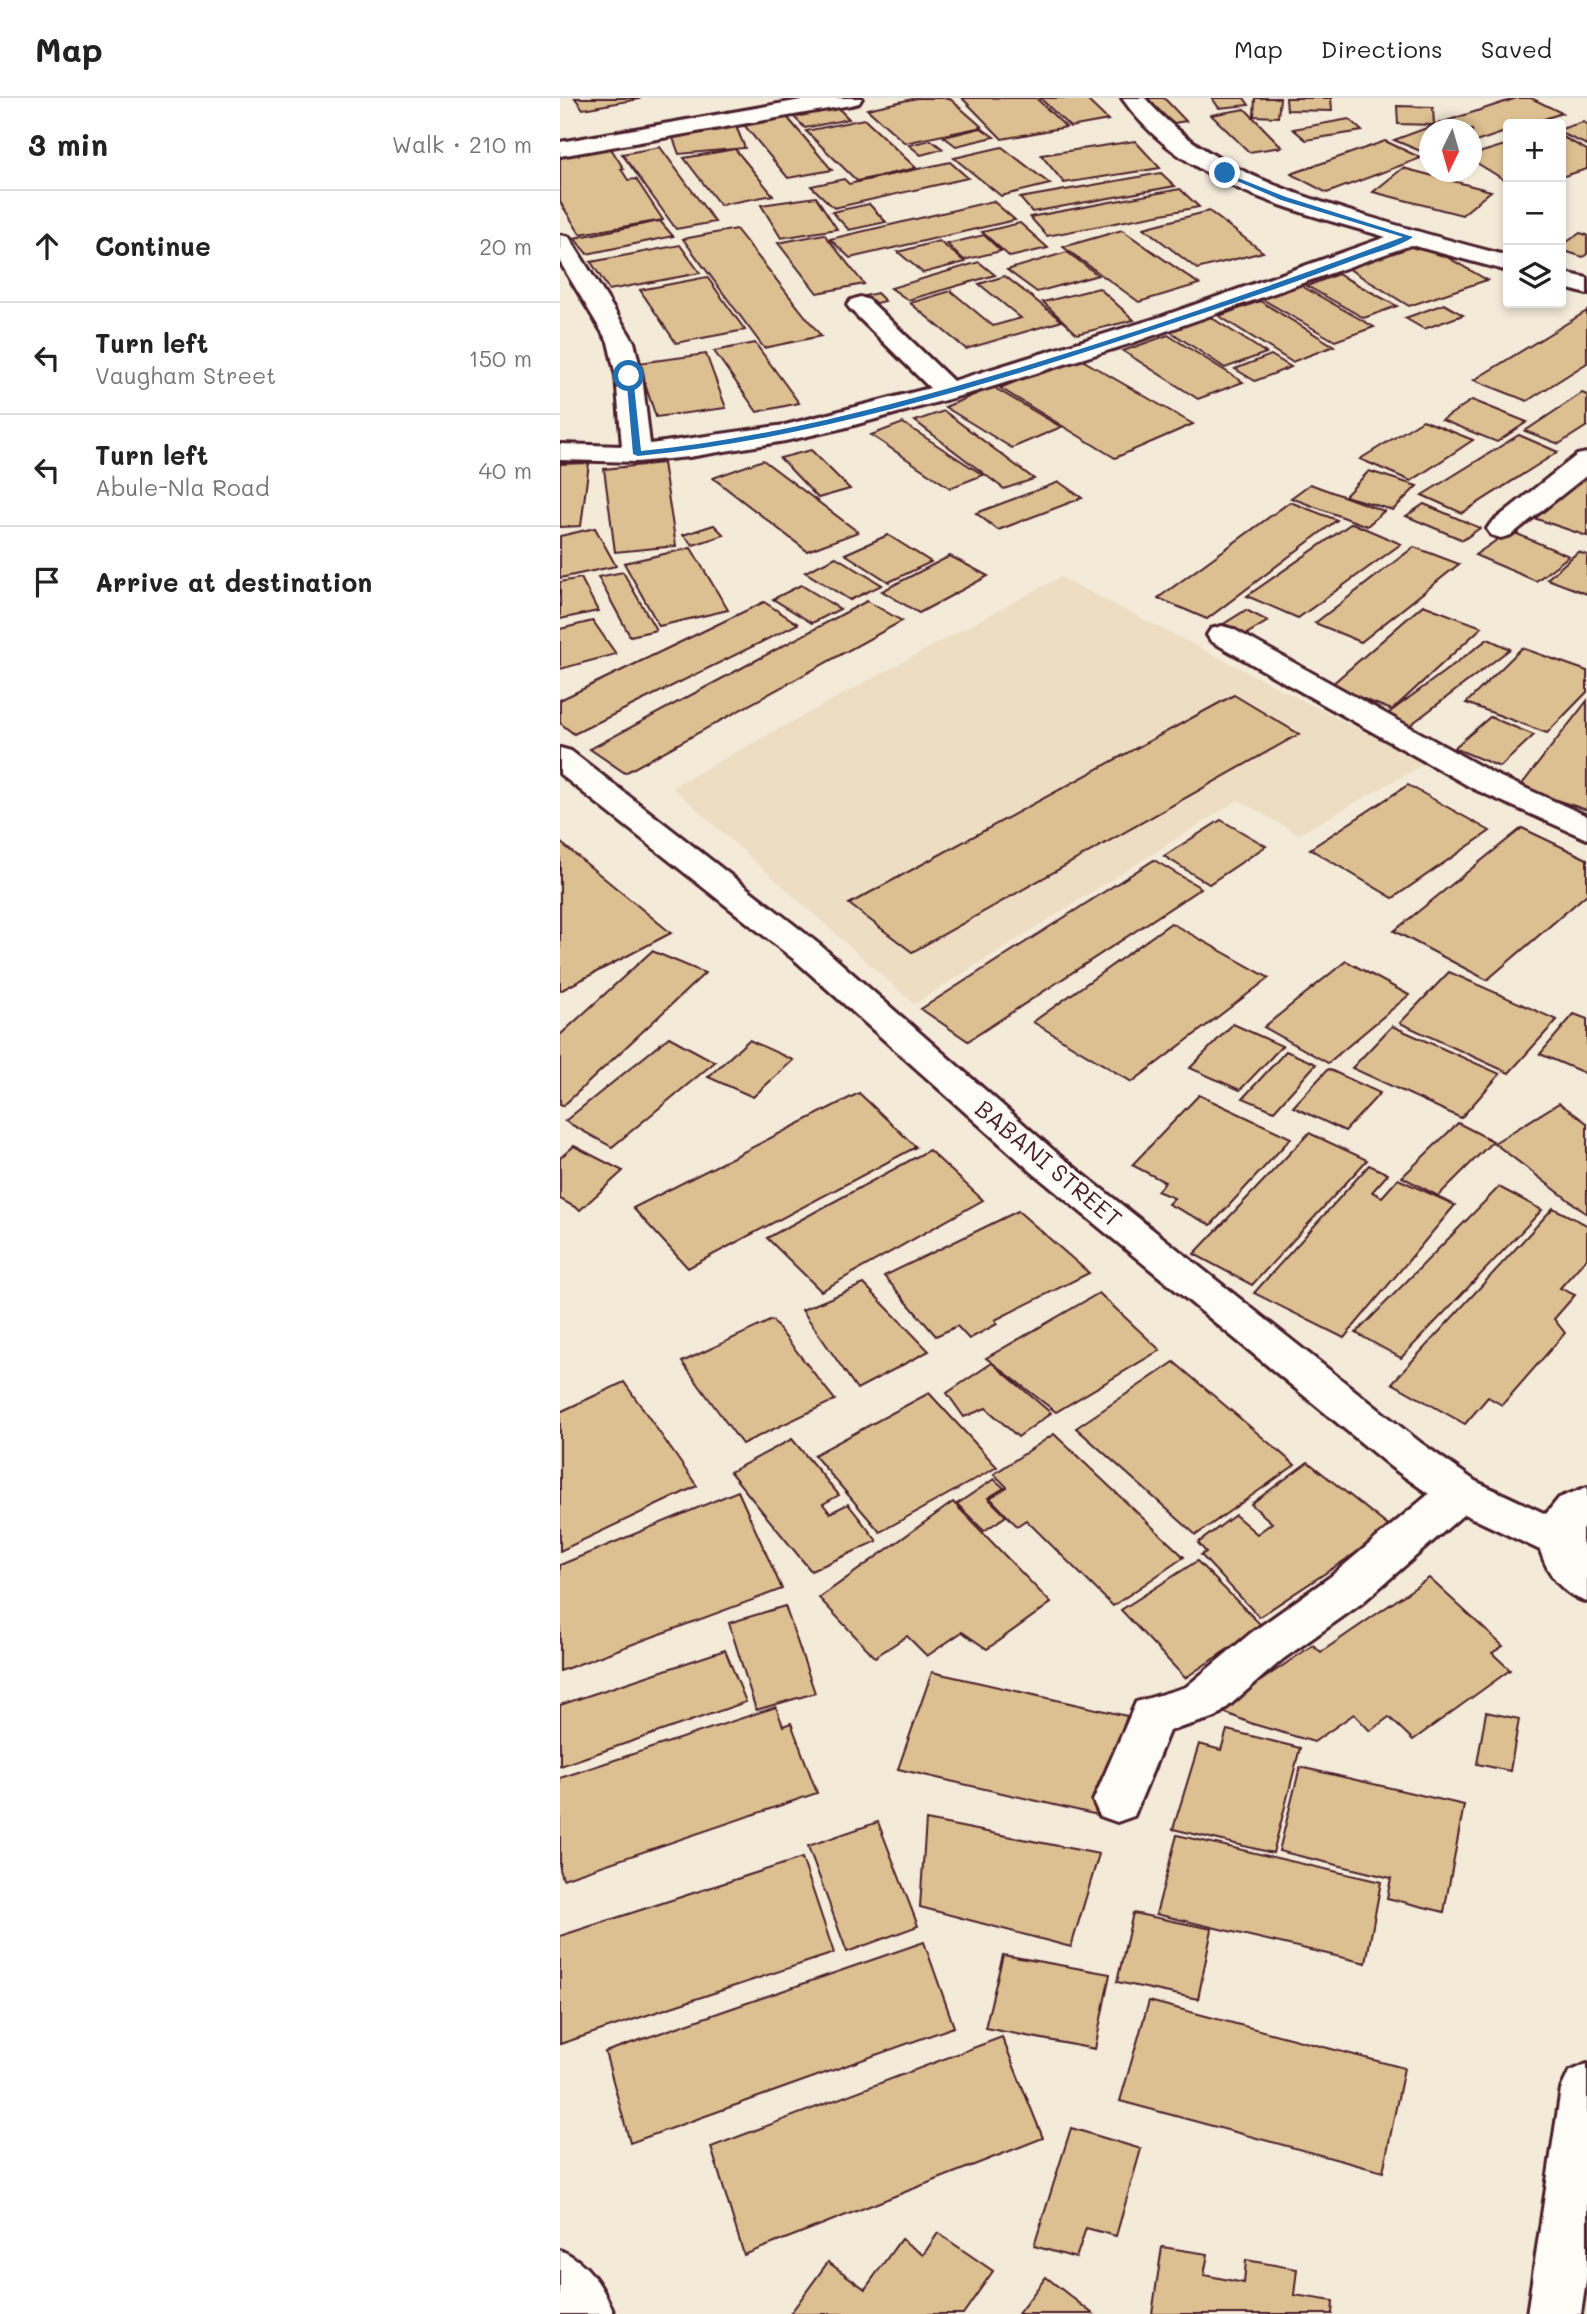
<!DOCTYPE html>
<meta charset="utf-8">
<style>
body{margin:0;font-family:Mali,sans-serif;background:#f2f2f2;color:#222}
.controls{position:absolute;right:21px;top:21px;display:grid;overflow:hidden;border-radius:7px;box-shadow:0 4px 10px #0003}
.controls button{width:63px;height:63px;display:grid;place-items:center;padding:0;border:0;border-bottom:2px solid #e0e0e0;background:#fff;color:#222;font:35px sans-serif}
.compass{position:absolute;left:859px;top:21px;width:63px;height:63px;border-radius:50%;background:#fff;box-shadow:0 4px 10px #0003;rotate:185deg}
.stop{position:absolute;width:21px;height:21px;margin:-16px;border:5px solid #1f6fb2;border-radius:50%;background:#fff}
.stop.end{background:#1f6fb2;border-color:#fff;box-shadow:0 2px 7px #0008}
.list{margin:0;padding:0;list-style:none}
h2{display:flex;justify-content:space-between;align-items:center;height:91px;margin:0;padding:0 28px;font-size:30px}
h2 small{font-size:23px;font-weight:400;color:#767676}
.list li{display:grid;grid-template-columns:46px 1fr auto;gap:21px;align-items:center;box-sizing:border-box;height:112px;padding:0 28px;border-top:2px solid #e0e0e0}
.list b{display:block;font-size:26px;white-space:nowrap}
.list p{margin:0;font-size:23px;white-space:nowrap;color:#767676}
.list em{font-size:23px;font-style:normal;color:#767676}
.icon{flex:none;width:38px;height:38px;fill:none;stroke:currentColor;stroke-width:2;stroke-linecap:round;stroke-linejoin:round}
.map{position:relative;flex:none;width:1027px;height:2216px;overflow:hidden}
header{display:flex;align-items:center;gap:42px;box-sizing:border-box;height:98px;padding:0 35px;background:#fff;border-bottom:2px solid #e0e0e0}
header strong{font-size:33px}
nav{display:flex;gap:38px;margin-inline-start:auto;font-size:24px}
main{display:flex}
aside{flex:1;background:#fff}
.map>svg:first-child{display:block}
.built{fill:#ecddc3}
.building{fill:#ddc091;stroke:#4a1f2b;stroke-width:2}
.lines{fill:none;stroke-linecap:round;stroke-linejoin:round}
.minor-casing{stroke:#4a1f2b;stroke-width:6}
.minor{fill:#fdfcf7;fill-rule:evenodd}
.route{fill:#1f6fb2}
.labels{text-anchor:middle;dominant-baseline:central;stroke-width:7;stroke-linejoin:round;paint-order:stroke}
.street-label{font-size:24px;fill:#4a1f2b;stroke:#fdfcf7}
</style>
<header>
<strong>Map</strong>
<nav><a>Map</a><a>Directions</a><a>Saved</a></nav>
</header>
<main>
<aside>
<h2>3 min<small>Walk · 210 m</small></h2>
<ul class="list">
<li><svg class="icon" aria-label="ahead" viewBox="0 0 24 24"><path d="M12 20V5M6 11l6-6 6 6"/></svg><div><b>Continue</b></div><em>20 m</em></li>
<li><svg class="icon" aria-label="left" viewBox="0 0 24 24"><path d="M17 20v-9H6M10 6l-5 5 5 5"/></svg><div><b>Turn left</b><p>Vaugham Street</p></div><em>150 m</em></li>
<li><svg class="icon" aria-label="left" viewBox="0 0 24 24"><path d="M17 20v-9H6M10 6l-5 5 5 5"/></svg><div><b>Turn left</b><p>Abule-Nla Road</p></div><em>40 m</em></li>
<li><svg class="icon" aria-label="arrive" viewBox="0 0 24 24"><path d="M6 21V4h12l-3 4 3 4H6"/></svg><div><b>Arrive at destination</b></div></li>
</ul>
</aside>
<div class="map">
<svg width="1027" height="2216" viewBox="0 0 1027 2216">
<rect width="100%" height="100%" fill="#f3ead8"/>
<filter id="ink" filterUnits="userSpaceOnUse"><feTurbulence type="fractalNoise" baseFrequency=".0143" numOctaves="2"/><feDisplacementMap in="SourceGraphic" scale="14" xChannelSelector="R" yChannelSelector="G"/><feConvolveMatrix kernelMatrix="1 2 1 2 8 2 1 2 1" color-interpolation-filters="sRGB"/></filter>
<g filter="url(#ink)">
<path class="built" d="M500,479L866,665L739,736L678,702L354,906L112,689Z"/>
<g class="building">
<path d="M15,0H78L79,1L23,11Z"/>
<path d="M357,0H389L422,29L345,45L307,11Z"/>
<path d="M402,0H476L506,29L442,41Z"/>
<path d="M480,0H525L548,22L510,29Z"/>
<path d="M583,0H604L626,23L608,26Z"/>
<path d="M652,0H684L689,7L659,10Z"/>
<path d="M695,0H720L718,19L694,18Z"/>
<path d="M726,0H771L772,13L727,12Z"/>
<path d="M957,0H971L1002,15L969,26H948V33L913,45L912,32H887L877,26Z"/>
<path d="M276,8L289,21L245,30L232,17Z"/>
<path d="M837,8L873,9L874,27L838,26Z"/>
<path d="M685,11L722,49L689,54L651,17Z"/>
<path d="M227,19L272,72L228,80L184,27Z"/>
<path d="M304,21L356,70L297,83L246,33Z"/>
<path d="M789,21L802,33L746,42L733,31Z"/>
<path d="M1023,24L1027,26V47L1001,35V31Z"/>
<path d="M175,26L185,50L119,56L110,32Z"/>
<path d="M872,28L879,32H870V57L834,42Z"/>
<path d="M421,30L434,39L396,48L384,39Z"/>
<path d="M1001,38L1027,52V71L1001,79Z"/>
<path d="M371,42L383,51L361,57L349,47Z"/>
<path d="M575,43L600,70L504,85L481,57Z"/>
<path d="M825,43L861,60L767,95L731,76Z"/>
<path d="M48,46L64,71H61L68,82L76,81L103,122L20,136L0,104V54Z"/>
<path d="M948,46V84L912,62V57Z"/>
<path d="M100,49L155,124L116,131L62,56Z"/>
<path d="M442,49L490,86L441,98L394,60Z"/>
<path d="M175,51L213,97L160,107L124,60Z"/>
<path d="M390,64L408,80L274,110L251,88L284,81L289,86Z"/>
<path d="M843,70L931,93L902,117L813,94Z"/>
<path d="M601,75L615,88L472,114L460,100Z"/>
<path d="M620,91L639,109L487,138L470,119Z"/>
<path d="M256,99L277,131L221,140L201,107Z"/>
<path d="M433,103L455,122L290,160L270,141Z"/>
<path d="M309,106L326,124L289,132L272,114Z"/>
<path d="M649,113L703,154L637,171L584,130Z"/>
<path d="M100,123L113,138L27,156L14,140Z"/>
<path d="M460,125L488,150L450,159L422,134Z"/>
<path d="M176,131L261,238L204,250L123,141Z"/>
<path d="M562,132L639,186L579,204L503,149Z"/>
<path d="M1020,135L1027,137V156L1023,159L1001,152V148Z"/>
<path d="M264,136L304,186L257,195L218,145Z"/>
<path d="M424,137L441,153L404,162L387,146Z"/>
<path d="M857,142L927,182L849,208L781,166Z"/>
<path d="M379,143L405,164L363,175L338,154Z"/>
<path d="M120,147L140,175L49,192L31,164Z"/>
<path d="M507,154L538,177L477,194L447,172Z"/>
<path d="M419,164L435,177L348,202L331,190Z"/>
<path d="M778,176L837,208L804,220L747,188Z"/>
<path d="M445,178L502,223L406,251L350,205L391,193L433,228L461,220L419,186Z"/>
<path d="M147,179L185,232L116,245L80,192Z"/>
<path d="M738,186L814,229L775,243L700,200Z"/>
<path d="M539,190L574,222L517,236L483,204Z"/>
<path d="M317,195L325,203L303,208L296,200Z"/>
<path d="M700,203L774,248L732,264L659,218Z"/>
<path d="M884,206L903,217L864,231L845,220Z"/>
<path d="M1027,213V265L967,303L914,282Z"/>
<path d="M649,218L706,255L665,270L608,232Z"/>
<path d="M608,237L683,284L638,301L563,253Z"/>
<path d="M195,245L239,305L197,314L154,253Z"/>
<path d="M146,256L166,310L96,319L78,265Z"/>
<path d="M711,257L731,269L695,283L675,271Z"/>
<path d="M517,259L633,326L555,360L440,290Z"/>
<path d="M433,289L501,329L452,350L385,309Z"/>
<path d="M1022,295L1027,297V328L999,346L965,333Z"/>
<path d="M912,302L967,324L937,344L882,322Z"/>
<path d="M384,313L474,381L444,391L355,323Z"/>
<path d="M863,322L913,342L851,383L800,361Z"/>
<path d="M343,325L423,377L390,390L311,337Z"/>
<path d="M959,337L998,354L902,415L862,397Z"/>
<path d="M251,352L290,391L258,400L220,360Z"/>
<path d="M203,362L298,434L247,453L153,380Z"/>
<path d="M29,365L21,428L0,429V366Z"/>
<path d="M103,365L116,448L55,454L44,371Z"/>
<path d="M1027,366V438L968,418Z"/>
<path d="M809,373L857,388L833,412L785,398Z"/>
<path d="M499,384L522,400L438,432L416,415Z"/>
<path d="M750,386L824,413L807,428L731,400Z"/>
<path d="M730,404L777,422L647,521L598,500Z"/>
<path d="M864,406L920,430L903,442L846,418Z"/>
<path d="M792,425L841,446L738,520L687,498Z"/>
<path d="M154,427L164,437L133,447L123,437Z"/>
<path d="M35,430L56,468L0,480V438Z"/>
<path d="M950,433L1009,458L976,483L915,457Z"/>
<path d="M328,437L371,464L329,484L285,456Z"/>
<path d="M854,449L899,466L801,544L755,525Z"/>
<path d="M131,450L168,512L99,528L64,465Z"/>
<path d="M1018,454L1027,457V496L987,481Z"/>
<path d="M390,458L428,478L359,515L322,493Z"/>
<path d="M276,459L322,487L290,502L245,474Z"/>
<path d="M63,474L96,532L70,538L38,479Z"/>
<path d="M21,480L38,513L0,521V484Z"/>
<path d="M241,487L280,511L252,525L213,501Z"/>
<path d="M307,503L342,523L65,675L30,651Z"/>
<path d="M204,504L238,526L14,636L0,625V602Z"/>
<path d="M863,507L922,529L832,612L770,588Z"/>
<path d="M686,512L708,523L683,538L662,527Z"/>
<path d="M33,523L56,556L0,571V531Z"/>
<path d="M928,541L950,551L845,631L822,620Z"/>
<path d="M962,550L1027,573V594L987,635L906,605Z"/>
<path d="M674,597L739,636L352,854L289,806Z"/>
<path d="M1027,603V712L959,690Z"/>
<path d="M930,619L974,637L940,669L894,650Z"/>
<path d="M848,687L930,733L833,800L750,751Z"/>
<path d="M661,722L706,748L649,786L604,758Z"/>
<path d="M962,730L1027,761V796L927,882L834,833Z"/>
<path d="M0,744L111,835L0,893Z"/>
<path d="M594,762L641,790L408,943L361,911Z"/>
<path d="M611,825L709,880L572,984L473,924Z"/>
<path d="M92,853L145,875L3,1008L0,1007V937Z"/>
<path d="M786,863L849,897L768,965L704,929Z"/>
<path d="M889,874L997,922L949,975L840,925Z"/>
<path d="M1014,916L1027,921V976L980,956Z"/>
<path d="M673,926L722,948L680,992L630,970Z"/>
<path d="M832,928L940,976L901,1020L792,970Z"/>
<path d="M109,939L155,964L52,1049L5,1023Z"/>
<path d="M189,942L233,962L193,999L148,979Z"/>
<path d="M726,953L756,966L714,1013L683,1000Z"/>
<path d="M768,971L820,995L785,1033L733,1009Z"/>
<path d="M299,995L356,1049L128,1170L73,1110Z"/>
<path d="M639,997L731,1040L651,1127L608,1106L614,1100L597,1093L605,1084L572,1067Z"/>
<path d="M999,1005L1027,1025V1116L934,1045Z"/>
<path d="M898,1025L933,1043L878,1098L842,1079Z"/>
<path d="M749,1035L807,1062L692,1187L634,1156Z"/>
<path d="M14,1048L63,1073L20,1112L0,1101V1060Z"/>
<path d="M369,1052L423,1102L261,1193L207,1140Z"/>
<path d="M809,1067L828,1076L812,1094L822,1099L838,1081L895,1107L784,1240L694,1195Z"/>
<path d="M939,1089L982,1112L841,1260L796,1235Z"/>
<path d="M993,1110L1027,1127V1160L1000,1190L1015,1197L994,1221L1005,1235L942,1307L928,1299L905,1326L832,1285Z"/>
<path d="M458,1113L529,1175L435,1222L437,1226L409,1241L397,1228L376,1238L324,1178Z"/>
<path d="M304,1186L369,1253L297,1291L242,1212Z"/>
<path d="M539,1195L600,1252L496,1314L426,1260Z"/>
<path d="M212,1222L275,1302L182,1346L122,1264Z"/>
<path d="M614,1264L735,1367L636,1437L516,1330Z"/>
<path d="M432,1265L491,1315L458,1339L426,1310L404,1319L387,1295Z"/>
<path d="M64,1284L137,1388L0,1453V1314Z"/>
<path d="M369,1295L437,1369L320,1434L254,1357Z"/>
<path d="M494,1336L624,1459L553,1508L466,1422L457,1428L430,1400L447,1389L434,1376Z"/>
<path d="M232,1341L279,1397L263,1406L270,1415L288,1406L317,1443L251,1473L170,1374Z"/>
<path d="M748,1364L832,1431L699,1519L641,1457L646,1454L638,1445L675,1417L697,1436L712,1425L691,1406Z"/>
<path d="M434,1381L444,1390L428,1400L446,1418L424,1433L397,1406Z"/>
<path d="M178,1393L222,1491L0,1573V1467Z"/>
<path d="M393,1404L491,1505L427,1551L402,1534L367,1558L347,1538L315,1559L259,1500Z"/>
<path d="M637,1463L702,1528L625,1580L561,1512Z"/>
<path d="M869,1480L943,1548L932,1555L950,1572L853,1642L829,1619L810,1633L794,1616L754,1644L693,1626L658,1612L753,1547L761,1554Z"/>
<path d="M225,1508L255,1595L196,1612L169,1525Z"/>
<path d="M165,1552L186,1604L0,1668V1607Z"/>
<path d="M372,1574L567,1618L538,1717L338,1671Z"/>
<path d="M216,1609L223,1628L231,1625L257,1695L3,1781L0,1771V1680Z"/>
<path d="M926,1614L959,1621L950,1673L917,1666Z"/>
<path d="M667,1632L740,1650L713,1755L613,1731L639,1646L661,1652Z"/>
<path d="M740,1669L904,1707L884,1814L827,1800L831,1780L719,1753Z"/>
<path d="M366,1722L539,1756L511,1849L360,1809Z"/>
<path d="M318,1724L358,1828L287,1854L248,1748Z"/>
<path d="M617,1737L821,1784L806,1865L596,1816Z"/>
<path d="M242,1760L274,1855L0,1946V1838Z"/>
<path d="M573,1815L652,1831L638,1901L557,1884Z"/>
<path d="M364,1844L394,1929L70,2045L45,1954Z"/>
<path d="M443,1857L550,1876L535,1951L425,1930Z"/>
<path d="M589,1903L844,1970L823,2074L560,2003Z"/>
<path d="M442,1939L483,2040L184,2157L151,2049Z"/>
<path d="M511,2030L581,2051L556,2138L526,2130L516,2160L474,2148Z"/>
<path d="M378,2135L433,2173L403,2216H230L268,2164L305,2191L341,2141L363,2157Z"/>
<path d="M602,2149L648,2156L644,2177L684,2185L686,2162L737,2171L734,2197L773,2203L772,2216H592Z"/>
<path d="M486,2179L533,2216H458Z"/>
</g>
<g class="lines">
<g class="minor-casing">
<g id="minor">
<path d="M253,0H302L299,5L291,7L0,58V44Z"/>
<path d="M562,0H585C641,65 719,91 799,116C848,131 898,145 948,158V173L851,147L569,246L425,291L283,330L225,343L129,359L77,364L0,362V346L62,348L56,278L48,244L0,164V137L9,139L12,144L74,244L82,278L90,346L225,327L370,290L291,212L287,207L291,202L300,199L309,202L393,283L600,219L826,139C732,112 621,86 562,0Z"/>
<path d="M1001,174L1027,180V196L1001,189Z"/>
<path d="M1027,355V377L951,437L941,440L931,437L927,431L931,425L1017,357Z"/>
<path d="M662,528L673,531L936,677L1027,718V741L914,691L651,543L647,537L651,531Z"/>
<path d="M0,650L11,653L260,847L499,1057L861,1345L915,1383L986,1416L999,1400L1027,1389V1426L1022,1432V1443L1027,1458V1504C1002,1496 988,1477 980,1452L904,1416L802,1505L723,1561L656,1619L609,1633L574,1718L557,1724L540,1718L533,1703L576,1604L626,1589L691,1535L770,1479L869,1396L831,1369L473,1075L236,863L0,676Z"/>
<path d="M1027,1966V2176L1021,2216H967L1001,1991L1009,1974Z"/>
<path d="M0,2152C28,2164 43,2188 54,2216H0Z"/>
</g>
</g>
<use href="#minor" class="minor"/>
</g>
</g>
<path class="route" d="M663,74L726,99L853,139C838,149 817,154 800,160C755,177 710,193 665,208C473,272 280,338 78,358L73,356L66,276L73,278L81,353C212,340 337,306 462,269C591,230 717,186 843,139L721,102L663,77Z"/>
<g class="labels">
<g class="street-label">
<text transform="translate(489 1065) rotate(40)">BABANI STREET</text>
</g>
</g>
</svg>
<div class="controls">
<button>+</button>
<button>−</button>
<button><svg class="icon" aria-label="layers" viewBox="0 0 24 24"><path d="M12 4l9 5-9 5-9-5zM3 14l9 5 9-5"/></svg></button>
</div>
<svg class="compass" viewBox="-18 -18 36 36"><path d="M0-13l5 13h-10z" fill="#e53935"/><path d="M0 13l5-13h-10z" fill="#767676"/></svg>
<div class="stop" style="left:69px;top:278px"></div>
<div class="stop end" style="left:665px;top:75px"></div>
</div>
</main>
